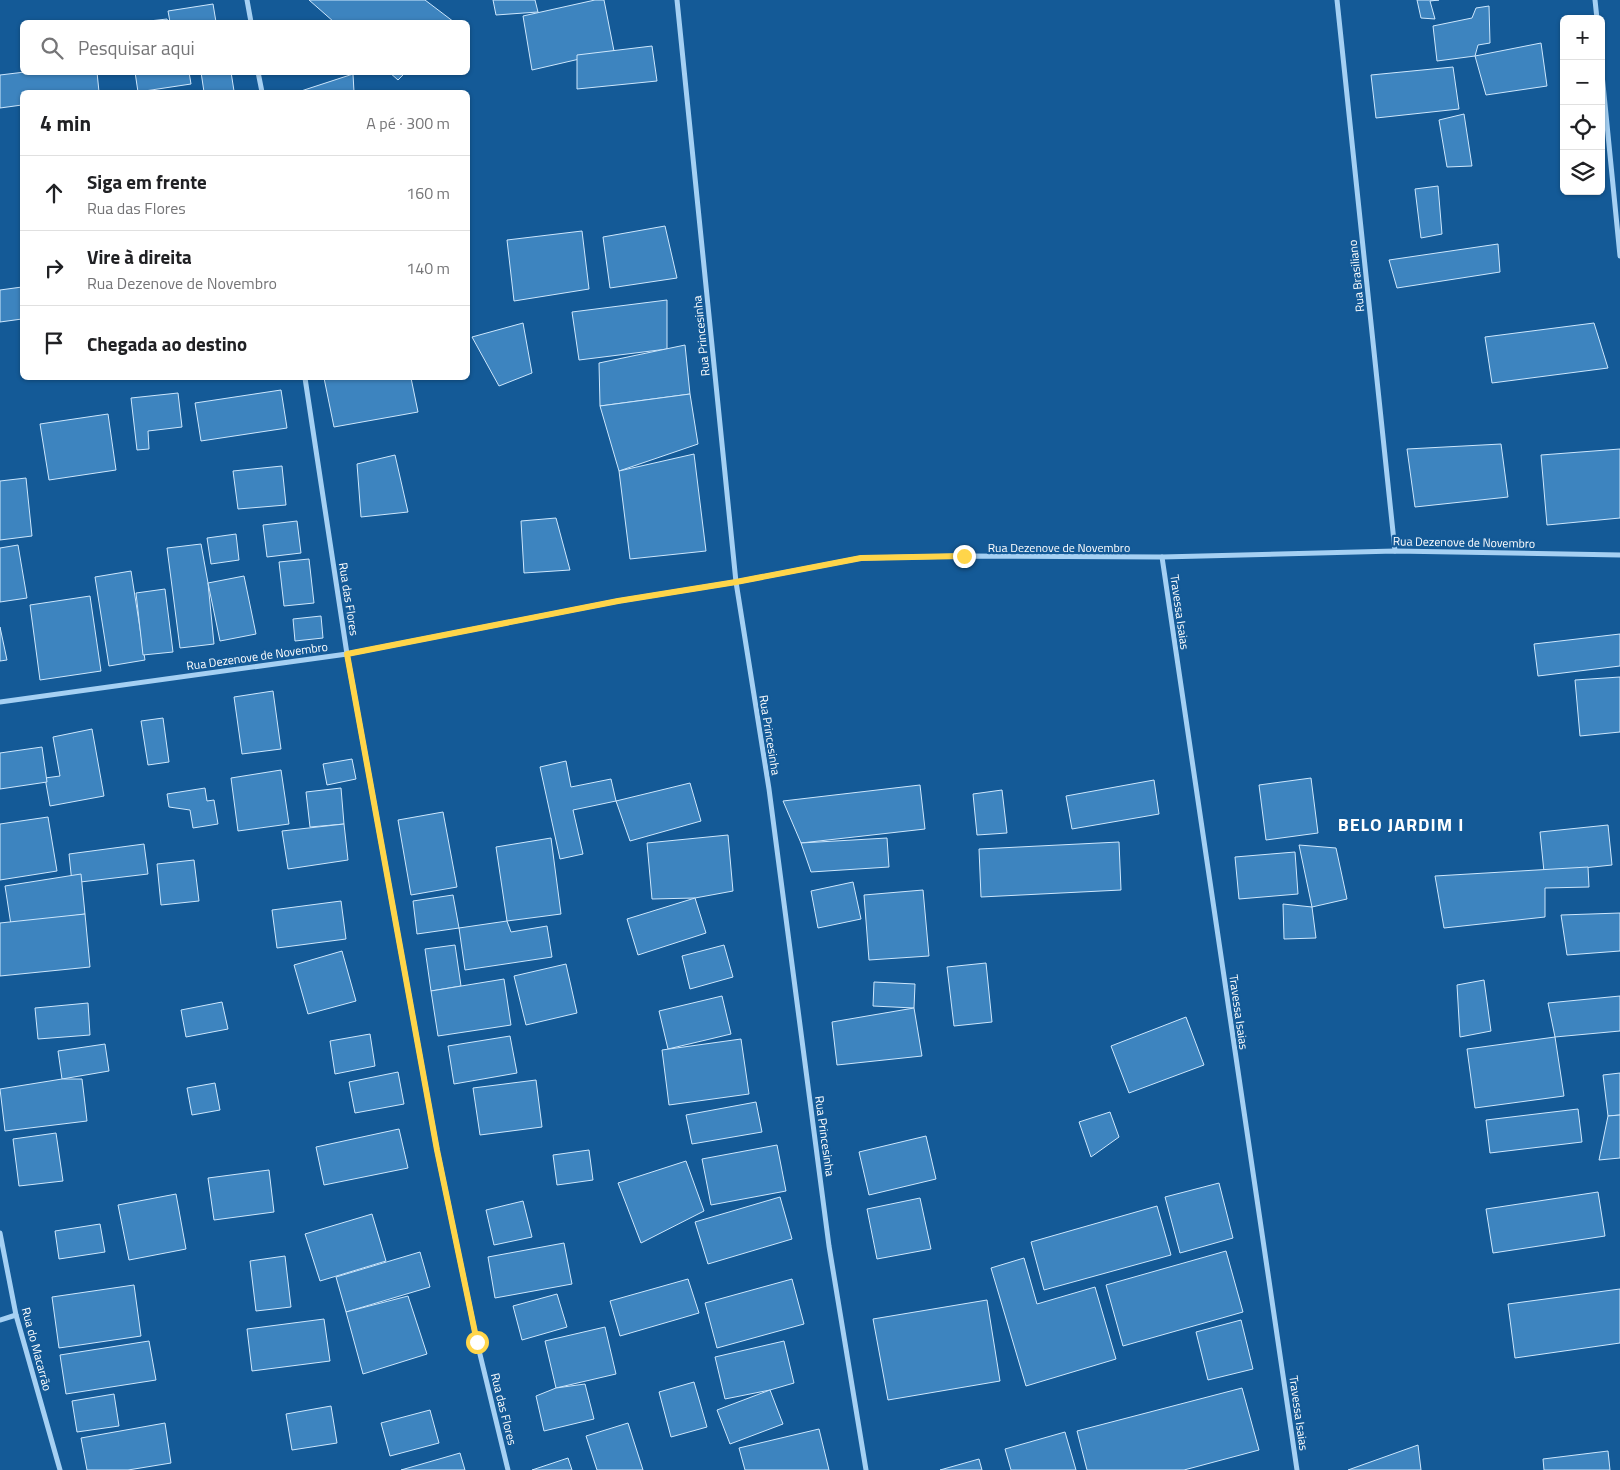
<!DOCTYPE html>
<html lang="pt">
<meta charset="utf-8">
<style>
body{margin:0;font-family:"Titillium Web",sans-serif;background:#f6f6f6;color:#202124}
.controls{position:absolute;right:15px;top:15px;display:grid;overflow:hidden;border-radius:8px;box-shadow:0 1px 4px #0004}
.controls button{width:45px;height:45px;display:grid;place-items:center;padding:0;border:0;border-bottom:1px solid #e0e0e0;background:#fff;color:#202124;font:25px sans-serif}
.stop{position:absolute;width:15px;height:15px;margin:-11px;border:4px solid #ffd54a;border-radius:50%;background:#fff}
.stop.end{background:#ffd54a;border-color:#fff;box-shadow:0 1px 5px #0008}
.list{margin:0;padding:0;list-style:none}
h2{display:flex;justify-content:space-between;align-items:center;height:65px;margin:0;padding:0 20px;font-size:21px}
h2 small{font-size:16px;font-weight:400;color:#757577}
.list li{display:grid;grid-template-columns:32px 1fr auto;gap:15px;align-items:center;box-sizing:border-box;height:75px;padding:0 20px;border-top:1px solid #e0e0e0}
.list b{display:block;font-size:19px;white-space:nowrap}
.list p{margin:0;font-size:16px;white-space:nowrap;color:#757577}
.list em{font-size:16px;font-style:normal;color:#757577}
.icon{flex:none;width:28px;height:28px;fill:none;stroke:currentColor;stroke-width:2;stroke-linecap:round;stroke-linejoin:round}
.map{position:relative;flex:none;width:1620px;height:1470px;overflow:hidden}
.search{position:absolute;background:#fff;box-shadow:0 1px 4px #0004;left:20px;top:20px;width:450px;height:55px;display:flex;align-items:center;gap:12px;box-sizing:border-box;padding:0 18px;border-radius:8px;color:#757577;font-size:19px}
.panel{position:absolute;background:#fff;box-shadow:0 1px 4px #0004;left:20px;top:90px;width:450px;height:290px;border-radius:8px}
.map>svg:first-child{display:block}
.building{fill:#3d84bf;stroke:#cde7fd}
.lines{fill:none;stroke-linecap:round;stroke-linejoin:round}
.street{stroke:#a5d0f3;stroke-width:5}
.route{stroke:#ffd54a;stroke-width:6}
.labels{text-anchor:middle;dominant-baseline:central;stroke-width:4.5;stroke-linejoin:round;paint-order:stroke}
.street-label{font-size:12px;fill:#fff;stroke:#145a97}
.district-label{font-size:18px;font-weight:bold;letter-spacing:1px;fill:#fff;stroke:#145a97}
</style>
<div class="map">
<svg width="1620" height="1470" viewBox="0 0 1620 1470">
<rect width="100%" height="100%" fill="#145a97"/>
<g class="building">
<path d="M309,0H425L454,22H334Z"/>
<path d="M493,0H535L538,12L496,15Z"/>
<path d="M595,0H604L614,51L532,70L523,16Z"/>
<path d="M1417,0H1439L1430,1L1435,19L1421,18Z"/>
<path d="M213,4L216,22H170L168,11Z"/>
<path d="M1489,6L1490,43L1478,45L1475,56L1437,61L1433,26L1472,18L1476,8Z"/>
<path d="M167,19L168,22H140Z"/>
<path d="M1541,43L1547,86L1486,95L1475,56Z"/>
<path d="M652,46L657,81L577,89V55Z"/>
<path d="M1453,67L1459,109L1376,118L1371,75Z"/>
<path d="M25,72H97L99,92H22V105L0,108V75Z"/>
<path d="M135,72H189L191,84L138,92Z"/>
<path d="M201,72H231L234,91L204,92Z"/>
<path d="M389,72H406L398,80Z"/>
<path d="M353,74L354,92H298Z"/>
<path d="M1464,114L1472,166L1447,167L1439,120Z"/>
<path d="M1438,186L1442,234L1421,238L1415,189Z"/>
<path d="M665,226L677,278L610,288L603,237Z"/>
<path d="M582,231L589,289L514,301L507,240Z"/>
<path d="M1498,244L1500,272L1397,288L1389,260Z"/>
<path d="M22,287V319L0,322V290Z"/>
<path d="M667,300V349L579,360L572,312Z"/>
<path d="M523,323L532,373L499,386L472,337Z"/>
<path d="M1594,323L1608,368L1492,383L1485,337Z"/>
<path d="M685,345L690,394L600,406L599,363Z"/>
<path d="M324,378H411L418,412L334,427Z"/>
<path d="M281,390L287,428L201,441L195,403Z"/>
<path d="M178,393L182,427L148,431L149,449L137,450L131,398Z"/>
<path d="M690,394L698,444L619,471L600,406Z"/>
<path d="M108,414L116,470L49,480L40,424Z"/>
<path d="M1501,444L1508,497L1415,507L1407,449Z"/>
<path d="M1620,449V518L1547,525L1541,455Z"/>
<path d="M694,454L706,551L630,559L619,471Z"/>
<path d="M395,455L408,512L361,517L357,464Z"/>
<path d="M282,466L286,505L238,509L233,471Z"/>
<path d="M26,478L32,536L0,540V481Z"/>
<path d="M556,518L570,570L524,573L521,521Z"/>
<path d="M297,521L301,553L267,557L263,525Z"/>
<path d="M236,534L239,560L211,564L207,538Z"/>
<path d="M201,544L208,583L214,644L180,648L167,548Z"/>
<path d="M18,545L27,598L0,602V548Z"/>
<path d="M309,559L314,603L284,606L279,562Z"/>
<path d="M131,571L145,660L109,666L95,577Z"/>
<path d="M244,576L256,634L220,641L208,583Z"/>
<path d="M165,589L173,652L143,655L136,593Z"/>
<path d="M90,596L101,671L40,680L30,605Z"/>
<path d="M321,616L323,638L295,641L293,619Z"/>
<path d="M0,627L7,660L0,661Z"/>
<path d="M1620,634V666L1538,676L1534,644Z"/>
<path d="M1620,677V732L1580,736L1575,680Z"/>
<path d="M273,691L281,749L242,754L234,697Z"/>
<path d="M163,718L169,762L148,765L141,721Z"/>
<path d="M92,729L104,796L50,806L45,778L60,776L53,737Z"/>
<path d="M42,747L47,782L0,789V753Z"/>
<path d="M352,759L356,779L327,785L323,764Z"/>
<path d="M566,761L571,787L611,779L616,801L573,810L583,854L560,859L540,767Z"/>
<path d="M281,770L289,824L238,831L231,778Z"/>
<path d="M1311,778L1318,833L1266,840L1259,785Z"/>
<path d="M1154,780L1159,814L1072,829L1066,796Z"/>
<path d="M690,783L701,821L630,841L616,801Z"/>
<path d="M920,785L925,829L801,843L783,801Z"/>
<path d="M205,788L207,801L214,800L218,824L193,828L190,810L169,807L167,794Z"/>
<path d="M341,788L344,824L310,827L306,792Z"/>
<path d="M1002,790L1007,833L977,835L973,794Z"/>
<path d="M443,812L457,887L411,895L398,820Z"/>
<path d="M48,817L57,871L0,880V824Z"/>
<path d="M344,824L348,860L288,869L282,831Z"/>
<path d="M1608,825L1612,865L1544,872L1540,832Z"/>
<path d="M728,835L733,891L695,898L652,899L647,843Z"/>
<path d="M551,838L561,914L507,921L496,847Z"/>
<path d="M887,838L889,867L811,872L801,843Z"/>
<path d="M1119,842L1121,890L981,897L979,849Z"/>
<path d="M144,844L148,874L72,883L69,854Z"/>
<path d="M1299,845L1336,848L1347,899L1312,907Z"/>
<path d="M1295,852L1298,894L1239,899L1235,857Z"/>
<path d="M194,860L199,901L161,905L157,864Z"/>
<path d="M1588,867L1589,887L1545,888V917L1444,928L1435,876Z"/>
<path d="M81,874L85,914L11,925L5,886Z"/>
<path d="M853,882L861,919L818,928L811,891Z"/>
<path d="M923,890L929,956L869,960L864,895Z"/>
<path d="M453,895L459,928L417,934L413,901Z"/>
<path d="M695,898L706,933L638,955L627,919Z"/>
<path d="M341,901L346,939L277,948L272,910Z"/>
<path d="M1283,904L1312,907L1316,938L1284,939Z"/>
<path d="M1620,913V951L1567,955L1561,915Z"/>
<path d="M85,914L90,967L0,976V923Z"/>
<path d="M507,921L511,932L547,926L552,957L465,970L459,928Z"/>
<path d="M455,945L461,986L431,991L425,949Z"/>
<path d="M724,945L733,977L690,989L682,956Z"/>
<path d="M342,951L356,1001L308,1014L294,965Z"/>
<path d="M986,963L992,1022L954,1026L947,967Z"/>
<path d="M566,964L577,1013L526,1025L514,976Z"/>
<path d="M504,979L511,1025L438,1036L431,991Z"/>
<path d="M1484,980L1491,1031L1460,1037L1457,985Z"/>
<path d="M874,982L915,984L914,1008L873,1006Z"/>
<path d="M722,996L731,1034L668,1049L659,1011Z"/>
<path d="M1620,996V1031L1555,1037L1548,1003Z"/>
<path d="M222,1002L228,1029L186,1037L181,1010Z"/>
<path d="M88,1003L90,1035L38,1039L35,1008Z"/>
<path d="M914,1008L922,1056L837,1065L832,1022Z"/>
<path d="M1186,1017L1204,1065L1129,1093L1111,1046Z"/>
<path d="M370,1034L375,1066L335,1074L330,1041Z"/>
<path d="M510,1036L517,1073L454,1084L448,1046Z"/>
<path d="M1555,1037L1564,1096L1475,1108L1467,1049Z"/>
<path d="M741,1039L749,1094L669,1105L662,1050Z"/>
<path d="M105,1044L109,1071L62,1079L58,1051Z"/>
<path d="M398,1072L404,1104L355,1113L349,1082Z"/>
<path d="M1620,1073V1115L1608,1116L1603,1075Z"/>
<path d="M62,1079H82L87,1121L5,1131L0,1089Z"/>
<path d="M536,1080L542,1127L480,1135L473,1088Z"/>
<path d="M215,1083L220,1110L192,1115L187,1088Z"/>
<path d="M756,1102L762,1132L692,1144L686,1115Z"/>
<path d="M1578,1109L1582,1142L1490,1153L1486,1120Z"/>
<path d="M1110,1112L1119,1137L1091,1157L1079,1122Z"/>
<path d="M1620,1115V1158L1599,1160L1608,1116Z"/>
<path d="M399,1129L408,1168L324,1185L316,1147Z"/>
<path d="M56,1133L63,1181L19,1186L13,1139Z"/>
<path d="M926,1136L936,1179L869,1195L859,1152Z"/>
<path d="M777,1145L786,1191L711,1205L702,1159Z"/>
<path d="M589,1150L593,1180L557,1185L553,1155Z"/>
<path d="M686,1161L704,1211L641,1243L618,1183Z"/>
<path d="M269,1170L274,1212L214,1220L208,1178Z"/>
<path d="M1219,1183L1233,1238L1180,1253L1165,1197Z"/>
<path d="M1598,1192L1605,1236L1493,1253L1486,1209Z"/>
<path d="M176,1194L186,1249L129,1260L118,1205Z"/>
<path d="M780,1197L792,1239L708,1264L695,1222Z"/>
<path d="M920,1198L931,1249L877,1259L867,1209Z"/>
<path d="M523,1201L532,1237L494,1245L486,1210Z"/>
<path d="M1157,1206L1171,1255L1044,1290L1031,1242Z"/>
<path d="M372,1214L386,1261L320,1281L305,1234Z"/>
<path d="M100,1224L105,1252L59,1259L55,1231Z"/>
<path d="M564,1243L572,1284L495,1298L488,1257Z"/>
<path d="M1226,1251L1243,1312L1123,1346L1106,1285Z"/>
<path d="M420,1252L430,1287L346,1312L336,1277Z"/>
<path d="M285,1256L291,1307L256,1311L250,1261Z"/>
<path d="M1024,1258L1037,1304L1095,1287L1116,1359L1026,1386L991,1268Z"/>
<path d="M688,1279L699,1313L620,1336L610,1301Z"/>
<path d="M792,1279L804,1324L717,1348L705,1303Z"/>
<path d="M134,1285L141,1336L59,1348L52,1297Z"/>
<path d="M1620,1289V1343L1515,1358L1508,1304Z"/>
<path d="M557,1294L567,1327L522,1340L513,1306Z"/>
<path d="M408,1296L427,1354L363,1374L346,1312Z"/>
<path d="M987,1300L1000,1381L888,1400L873,1319Z"/>
<path d="M324,1319L330,1361L252,1371L247,1329Z"/>
<path d="M1241,1320L1253,1369L1208,1380L1196,1332Z"/>
<path d="M605,1327L616,1374L556,1388L545,1341Z"/>
<path d="M149,1341L156,1380L66,1394L60,1355Z"/>
<path d="M784,1341L794,1383L770,1390L725,1399L715,1357Z"/>
<path d="M694,1382L707,1427L671,1437L659,1392Z"/>
<path d="M585,1384L594,1419L544,1431L536,1396L556,1388Z"/>
<path d="M1242,1388L1259,1450L1184,1470H1087L1077,1431Z"/>
<path d="M770,1390L783,1424L730,1444L717,1410Z"/>
<path d="M114,1394L119,1426L77,1432L72,1401Z"/>
<path d="M331,1406L337,1443L292,1450L286,1414Z"/>
<path d="M430,1410L439,1443L390,1456L381,1423Z"/>
<path d="M165,1423L171,1463L128,1470H87L81,1438Z"/>
<path d="M628,1423L643,1470H597L586,1436Z"/>
<path d="M819,1429L829,1470H745L739,1448Z"/>
<path d="M1065,1432L1076,1470H1011L1005,1449Z"/>
<path d="M1418,1445L1421,1470H1348Z"/>
<path d="M1608,1451L1610,1470H1544L1543,1459Z"/>
<path d="M460,1453L465,1470H401Z"/>
<path d="M568,1458L572,1470H532Z"/>
<path d="M979,1459L982,1470H940Z"/>
</g>
<g class="lines">
<g class="street">
<path d="M247,0L251,22"/>
<path d="M677,0L736,582L769,789L829,1246L866,1470"/>
<path d="M1337,0L1395,551"/>
<path d="M1595,0L1597,19"/>
<path d="M1601,64L1620,256"/>
<path d="M258,72L262,92"/>
<path d="M305,378L347,654L437,1150L477,1342L508,1470"/>
<path d="M1162,557L1297,1470"/>
<path d="M0,702L347,654L618,601L736,582L861,558L964,556L1162,557L1395,551L1620,555"/>
<path d="M0,1233L16,1315L60,1470"/>
<path d="M0,1320L16,1315"/>
</g>
</g>
<g class="lines">
<path class="route" d="M477,1342L437,1150L347,654L618,601L736,582L861,558L964,556"/>
</g>
<g class="labels">
<g class="street-label">
<text transform="translate(1356 276) rotate(-96)">Rua Brasiliano</text>
<text transform="translate(701 336) rotate(-96)">Rua Princesinha</text>
<text transform="translate(1464 542) rotate(1)">Rua Dezenove de Novembro</text>
<text x="1059" y="547">Rua Dezenove de Novembro</text>
<text transform="translate(349 599) rotate(81)">Rua das Flores</text>
<text transform="translate(1180 612) rotate(82)">Travessa Isaias</text>
<text transform="translate(257 656) rotate(-8)">Rua Dezenove de Novembro</text>
<text transform="translate(770 735) rotate(81)">Rua Princesinha</text>
<text transform="translate(1239 1012) rotate(82)">Travessa Isaias</text>
<text transform="translate(825 1136) rotate(82)">Rua Princesinha</text>
<text transform="translate(37 1349) rotate(75)">Rua do Macarrão</text>
<text transform="translate(504 1409) rotate(76)">Rua das Flores</text>
<text transform="translate(1299 1413) rotate(82)">Travessa Isaias</text>
</g>
<g class="district-label">
<text x="1401" y="824">BELO JARDIM I</text>
</g>
</g>
</svg>
<div class="controls">
<button>+</button>
<button>−</button>
<button><svg class="icon" aria-label="locate" viewBox="0 0 24 24"><circle cx="12" cy="12" r="6"/><path d="M12 2v4M12 18v4M2 12h4M18 12h4"/></svg></button>
<button><svg class="icon" aria-label="layers" viewBox="0 0 24 24"><path d="M12 4l9 5-9 5-9-5zM3 14l9 5 9-5"/></svg></button>
</div>
<div class="stop" style="left:477px;top:1342px"></div>
<div class="stop end" style="left:964px;top:556px"></div>
<div class="search"><svg class="icon" aria-label="search" viewBox="0 0 24 24"><circle cx="10" cy="10" r="6"/><path d="M15 15l6 6"/></svg>Pesquisar aqui</div>
<section class="panel">
<h2>4 min<small>A pé · 300 m</small></h2>
<ul class="list">
<li><svg class="icon" aria-label="ahead" viewBox="0 0 24 24"><path d="M12 20V5M6 11l6-6 6 6"/></svg><div><b>Siga em frente</b><p>Rua das Flores</p></div><em>160 m</em></li>
<li><svg class="icon" aria-label="right" viewBox="0 0 24 24"><path d="M7 20v-9h11M14 6l5 5-5 5"/></svg><div><b>Vire à direita</b><p>Rua Dezenove de Novembro</p></div><em>140 m</em></li>
<li><svg class="icon" aria-label="arrive" viewBox="0 0 24 24"><path d="M6 21V4h12l-3 4 3 4H6"/></svg><div><b>Chegada ao destino</b></div></li>
</ul>
</section>
</div>
